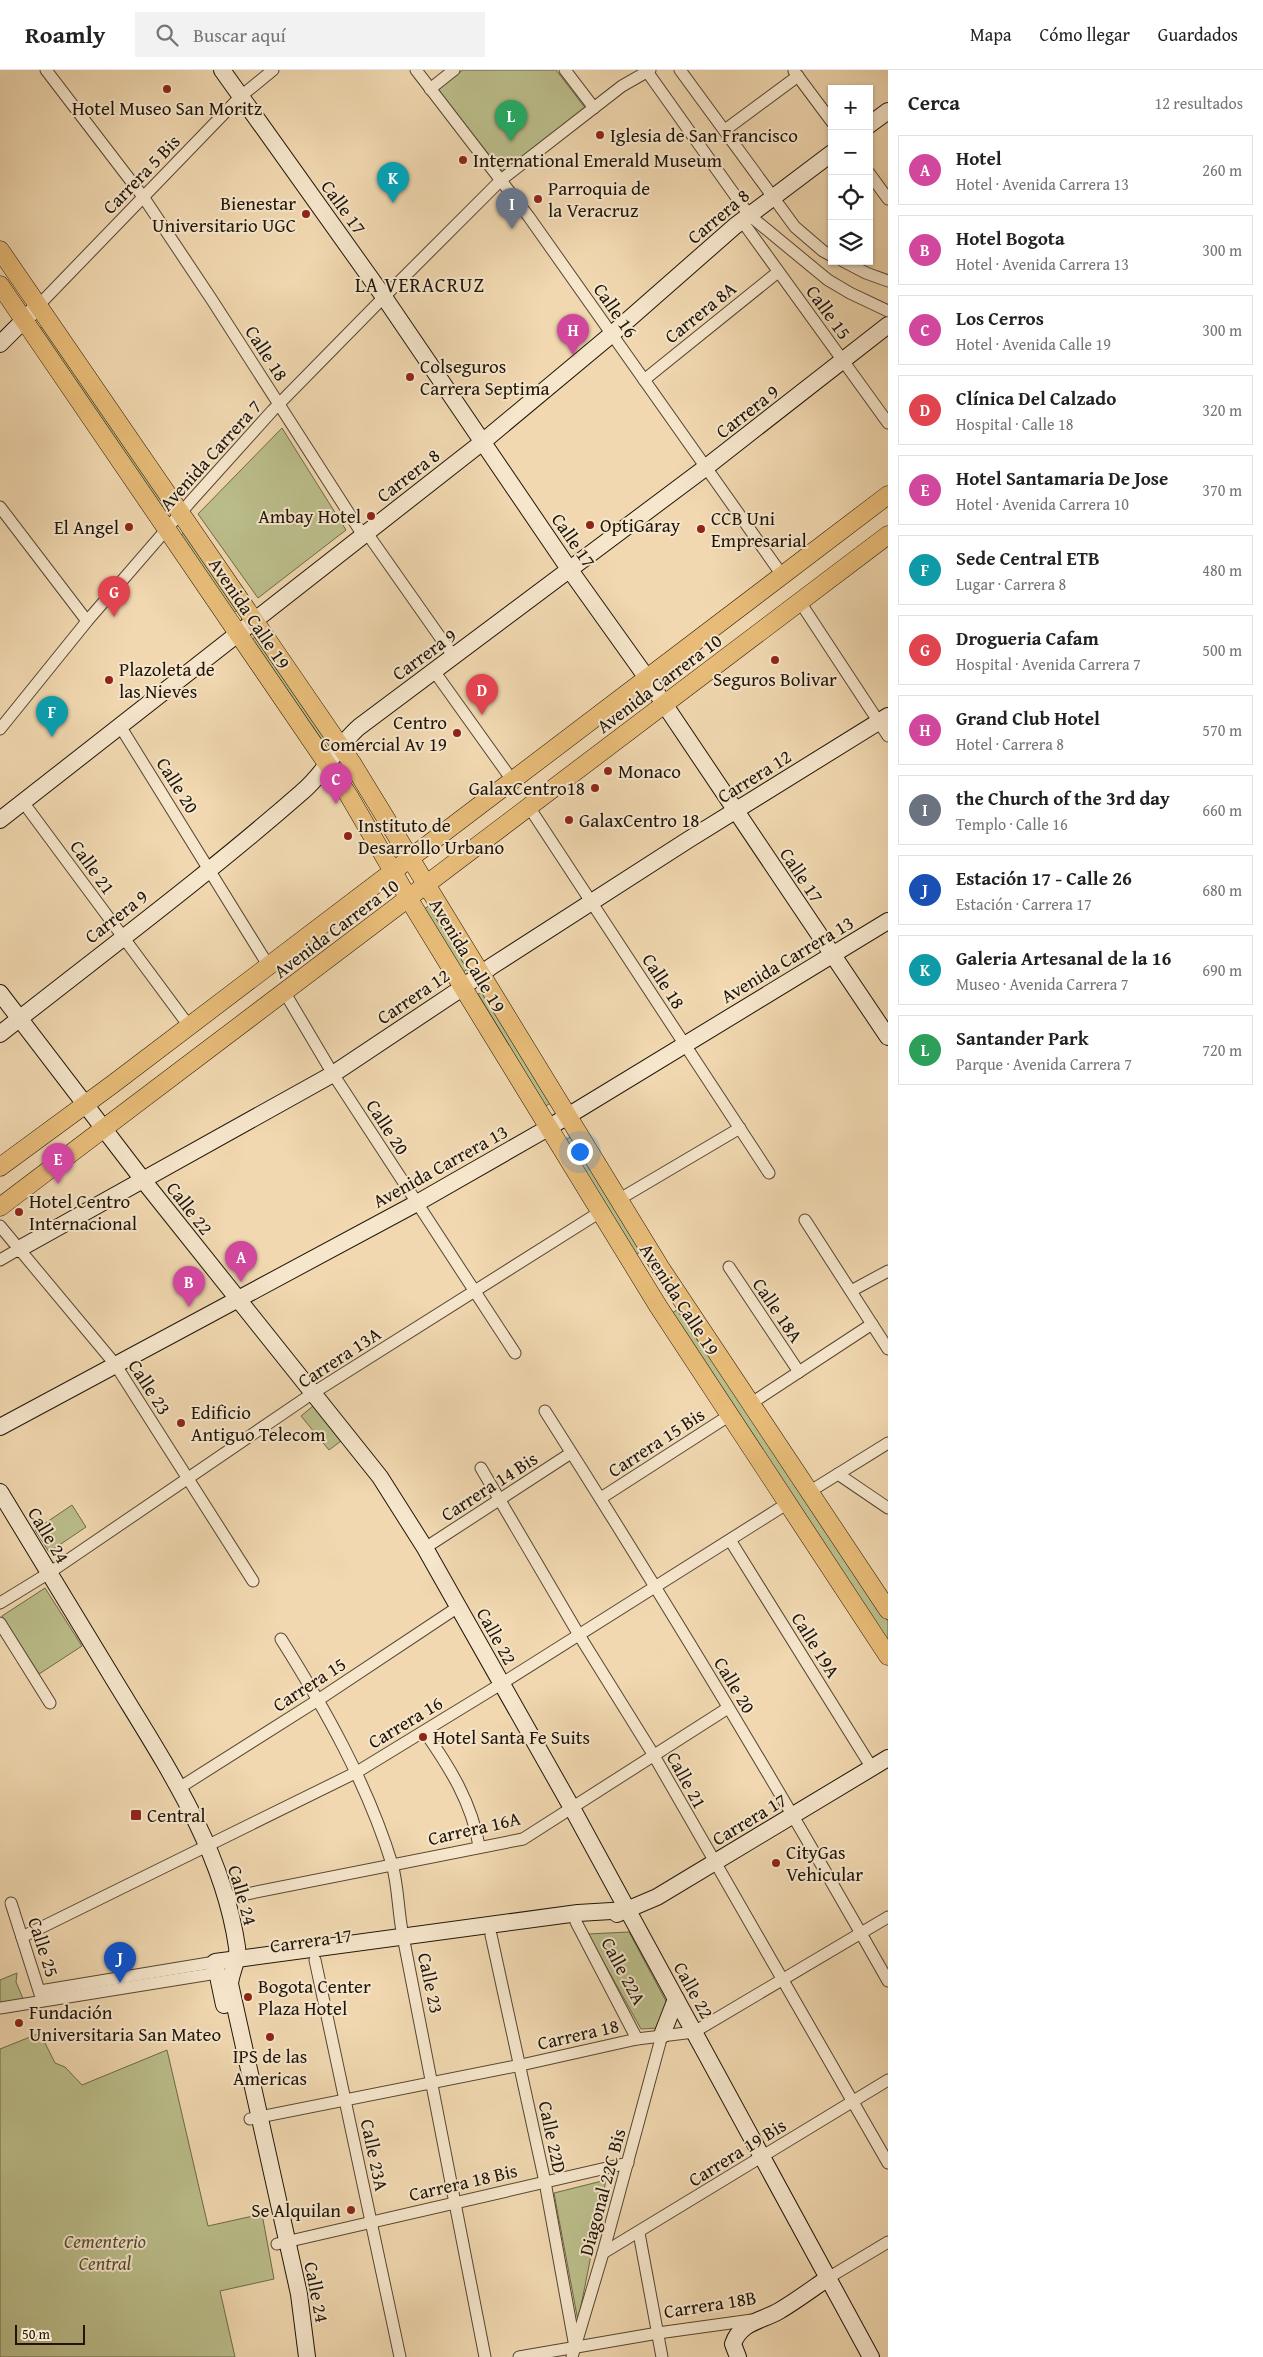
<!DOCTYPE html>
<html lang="es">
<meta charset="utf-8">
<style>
body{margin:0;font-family:"Gentium Book Plus",serif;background:#f2f2f2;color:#222}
.controls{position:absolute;right:15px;top:15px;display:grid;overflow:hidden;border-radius:0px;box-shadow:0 1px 4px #0004}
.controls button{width:45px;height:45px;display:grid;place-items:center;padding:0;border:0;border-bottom:1px solid #e0e0e0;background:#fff;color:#222;font:25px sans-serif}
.scale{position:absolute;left:15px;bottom:12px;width:70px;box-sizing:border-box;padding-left:5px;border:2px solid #1f1508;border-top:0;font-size:14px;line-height:18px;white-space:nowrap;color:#1f1508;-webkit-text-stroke:4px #f6e6cc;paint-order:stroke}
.you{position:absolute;left:579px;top:1081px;width:18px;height:18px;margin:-12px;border:4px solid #fff;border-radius:50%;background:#1a73e8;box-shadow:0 0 0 8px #1a73e833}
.badge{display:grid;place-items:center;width:32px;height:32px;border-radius:50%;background:#8f2418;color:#fff;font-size:16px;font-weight:700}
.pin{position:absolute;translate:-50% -41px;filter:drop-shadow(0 1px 2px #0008)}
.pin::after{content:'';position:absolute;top:26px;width:18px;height:15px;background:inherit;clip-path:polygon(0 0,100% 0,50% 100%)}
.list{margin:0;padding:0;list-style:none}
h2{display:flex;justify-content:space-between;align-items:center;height:65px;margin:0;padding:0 20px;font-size:21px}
h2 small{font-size:16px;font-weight:400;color:#767676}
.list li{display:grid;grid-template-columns:32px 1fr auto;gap:15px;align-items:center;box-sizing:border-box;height:70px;margin:0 10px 10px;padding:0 10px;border:1px solid #e0e0e0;border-radius:0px}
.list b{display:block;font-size:19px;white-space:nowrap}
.list p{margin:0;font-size:16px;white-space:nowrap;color:#767676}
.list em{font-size:16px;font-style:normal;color:#767676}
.icon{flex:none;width:28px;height:28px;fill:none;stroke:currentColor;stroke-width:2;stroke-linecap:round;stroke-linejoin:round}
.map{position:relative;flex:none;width:888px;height:2287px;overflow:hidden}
header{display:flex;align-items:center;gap:30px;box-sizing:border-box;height:70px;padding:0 25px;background:#fff;border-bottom:1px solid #e0e0e0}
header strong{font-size:24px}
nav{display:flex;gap:28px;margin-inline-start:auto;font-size:18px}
.search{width:350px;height:45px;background:#f2f2f2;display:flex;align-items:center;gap:12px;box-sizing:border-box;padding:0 18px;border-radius:0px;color:#767676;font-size:19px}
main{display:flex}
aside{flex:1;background:#fff}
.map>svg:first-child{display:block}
.green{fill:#bbbe8b;stroke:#6d6a4a}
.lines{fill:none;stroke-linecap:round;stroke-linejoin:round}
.street-casing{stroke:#544632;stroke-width:13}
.secondary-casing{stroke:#1f1508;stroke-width:18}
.primary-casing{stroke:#1f1508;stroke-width:19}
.street{stroke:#f6e6cc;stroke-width:11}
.secondary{stroke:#f6e6cc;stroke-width:16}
.primary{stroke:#e8bc78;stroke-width:18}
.poi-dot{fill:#8f2418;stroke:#f6e6cc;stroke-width:2}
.labels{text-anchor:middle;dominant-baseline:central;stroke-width:4;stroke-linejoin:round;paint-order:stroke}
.poi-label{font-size:19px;fill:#1f1508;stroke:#f6e6cc;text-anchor:start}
.street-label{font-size:19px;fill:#1f1508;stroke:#f6e6cc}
.park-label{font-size:19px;font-style:italic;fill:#565036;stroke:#f6e6cc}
.neighbourhood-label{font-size:20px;letter-spacing:1px;fill:#1f1508;stroke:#f6e6cc}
</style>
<header>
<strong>Roamly</strong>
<div class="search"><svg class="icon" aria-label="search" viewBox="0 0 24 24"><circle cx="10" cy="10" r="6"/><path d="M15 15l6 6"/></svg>Buscar aquí</div>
<nav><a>Mapa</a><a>Cómo llegar</a><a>Guardados</a></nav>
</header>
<main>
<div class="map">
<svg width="888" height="2287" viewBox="0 0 888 2287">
<rect width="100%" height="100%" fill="#f1d8b0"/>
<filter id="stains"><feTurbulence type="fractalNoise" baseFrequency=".004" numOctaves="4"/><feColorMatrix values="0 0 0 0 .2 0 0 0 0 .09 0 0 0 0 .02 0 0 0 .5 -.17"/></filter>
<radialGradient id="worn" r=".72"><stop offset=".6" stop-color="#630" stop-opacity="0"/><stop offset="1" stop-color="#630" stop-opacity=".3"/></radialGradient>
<g class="green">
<path d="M463,0H556L586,39L503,103L438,19Z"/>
<path d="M43,256L166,433L160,437L36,261Z"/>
<path d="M282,358L346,460L258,528L198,444Z"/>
<path d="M185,462L239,539L232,544L178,467Z"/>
<path d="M259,565L328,665L322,670L252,569Z"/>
<path d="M429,836L468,899L463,902L424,839Z"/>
<path d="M483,922L552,1032L546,1036L478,924Z"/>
<path d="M572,1066L642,1181L635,1185L565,1070Z"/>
<path d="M677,1240L709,1287L728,1310L888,1551V1571L672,1243Z"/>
<path d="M313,1336L341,1371L329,1380L301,1346Z"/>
<path d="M72,1435L86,1457L49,1482L35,1460Z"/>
<path d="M45,1518L82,1576L39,1604L2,1546Z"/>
<path d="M629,1862L668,1935L658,1958L641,1959L588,1864Z"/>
<path d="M17,1903L16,1912L24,1931L0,1934V1910Z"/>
<path d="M40,1963L55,1993L65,1997L82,2015L167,1980L208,2156L262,2144L274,2209L220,2221L235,2287H0V1979Z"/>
<path d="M606,2110L578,2251L554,2123Z"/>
</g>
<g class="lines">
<g class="street-casing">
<g id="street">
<path d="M46,0L144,128L212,230L359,459L369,466L454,587"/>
<path d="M416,0L529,147L782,505"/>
<path d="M565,0L594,38"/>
<path d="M646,0L749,145L828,210L850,223L888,241"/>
<path d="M680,0L795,157L823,181L832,186"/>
<path d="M794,1L832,52"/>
<path d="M430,19L454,0"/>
<path d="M725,60L798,6"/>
<path d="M869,103L888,129"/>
<path d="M742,151L888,353"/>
<path d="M843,191L866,203L888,211"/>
<path d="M37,237L240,27L273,0"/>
<path d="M644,310L778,202"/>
<path d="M0,437L87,551"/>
<path d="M800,532L888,666"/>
<path d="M434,601L512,710"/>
<path d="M120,656L268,895"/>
<path d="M0,659L88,550L191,431L272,341L384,227L501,110L622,16L650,0"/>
<path d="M23,732L189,956"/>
<path d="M529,737L769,1103"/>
<path d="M285,923L333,1004L515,1283"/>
<path d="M618,1130L740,1058"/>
<path d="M805,1150L888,1279"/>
<path d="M0,1156L115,1294L253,1511"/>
<path d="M0,1190L19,1179"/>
<path d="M729,1197L799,1302"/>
<path d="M851,1221L888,1201"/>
<path d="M750,1334L872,1254"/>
<path d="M545,1341C664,1528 779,1718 888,1911"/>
<path d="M481,1398L579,1565L653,1684L888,2093"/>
<path d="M838,1404L888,1438"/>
<path d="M809,1422L888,1373"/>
<path d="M601,1428L730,1345"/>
<path d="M730,1470L872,1698"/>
<path d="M425,1478L571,1383"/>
<path d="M0,1533L49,1503L313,1323L600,1142"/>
<path d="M0,1553L50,1633"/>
<path d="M281,1569C325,1639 367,1713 392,1794C398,1815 398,1839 402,1861L485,2287"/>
<path d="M425,1662C450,1698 472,1733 479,1776"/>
<path d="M179,1718L318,1630L458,1537"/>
<path d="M226,1828L523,1769L728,1638"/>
<path d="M11,1833L41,1927"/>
<path d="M576,1852L637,1969"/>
<path d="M491,1865L545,2112L575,2277"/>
<path d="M22,1867L357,1702L501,1614L788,1433"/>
<path d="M315,1890L400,2287"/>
<path d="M40,1921L215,1892"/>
<path d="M0,1938L217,1903"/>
<path d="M250,2049L521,1995L637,1969L694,1962L888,1847"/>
<path d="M639,2163L662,2287"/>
<path d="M277,2174L628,2093"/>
<path d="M603,2183L888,2010"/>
<path d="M828,2208L888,2172"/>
<path d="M519,2287L658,2263L752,2250"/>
<path d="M572,2287L603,2183L662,1965"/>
</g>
</g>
<g class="secondary-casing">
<g id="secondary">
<path d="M222,0L384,227L567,496L642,601L888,967"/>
<path d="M869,55L888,41"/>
<path d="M0,274L37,237"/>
<path d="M0,750L480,374L612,264L735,156L832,83"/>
<path d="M0,923L143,1110L380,1407L425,1478L572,1738L871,2287"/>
<path d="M0,964C101,884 205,807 302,722C325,703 337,676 359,657L705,398L888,255"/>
<path d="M19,1179L333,1004L456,922L492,896L688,770L888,646"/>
<path d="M0,1357L417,1133L548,1058L888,851"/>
<path d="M0,1422C39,1486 78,1550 116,1613C166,1695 223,1780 237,1877C239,1890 231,1901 230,1914L299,2224L307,2287"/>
<path d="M617,1844L657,1827L888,1688"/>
<path d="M224,1935L215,1892L578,1843L628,1840"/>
<path d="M662,1965L676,1929"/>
<path d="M738,2287L733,2274C740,2252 762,2251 779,2241C796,2231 812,2219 828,2208"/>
</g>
</g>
<g class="primary-casing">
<g id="primary">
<path d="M0,180L352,693L660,1197L888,1540"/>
<path d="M0,215L349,726L413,836L658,1236L888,1586"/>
<path d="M0,1097L113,1014L888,425"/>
<path d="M0,1137L888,465"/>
</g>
</g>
<use href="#street" class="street"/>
<use href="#secondary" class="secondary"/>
<use href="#primary" class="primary"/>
</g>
<g class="poi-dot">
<circle cx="167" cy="19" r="5"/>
<circle cx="600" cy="65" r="5"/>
<circle cx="463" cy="90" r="5"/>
<circle cx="538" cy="129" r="5"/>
<circle cx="306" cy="144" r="5"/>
<circle cx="410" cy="307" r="5"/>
<circle cx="371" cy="446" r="5"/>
<circle cx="590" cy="455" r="5"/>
<circle cx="129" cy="457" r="5"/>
<circle cx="701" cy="459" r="5"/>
<circle cx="775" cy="590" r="5"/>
<circle cx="109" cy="610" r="5"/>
<circle cx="457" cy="663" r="5"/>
<circle cx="608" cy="701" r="5"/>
<circle cx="595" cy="718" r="5"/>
<circle cx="569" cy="750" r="5"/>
<circle cx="348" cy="766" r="5"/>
<circle cx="19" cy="1142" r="5"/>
<circle cx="181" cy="1353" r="5"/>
<circle cx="423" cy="1667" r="5"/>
<rect x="130" y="1739" width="12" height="12" rx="2.5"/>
<circle cx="776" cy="1793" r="5"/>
<circle cx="248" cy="1927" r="5"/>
<circle cx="19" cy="1953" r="5"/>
<circle cx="270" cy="1967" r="5"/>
<circle cx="351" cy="2140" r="5"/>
</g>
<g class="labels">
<g class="poi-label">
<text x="167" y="38" text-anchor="middle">Hotel Museo San Moritz</text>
<text x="610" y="65">Iglesia de San Francisco</text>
<text x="473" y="90">International Emerald Museum</text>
<text x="548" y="118">Parroquia de<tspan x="548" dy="22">la Veracruz</tspan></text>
<text x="296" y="133" text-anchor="end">Bienestar<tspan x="296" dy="22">Universitario UGC</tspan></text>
<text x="420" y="296">Colseguros<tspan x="420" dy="22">Carrera Septima</tspan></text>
<text x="361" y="446" text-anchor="end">Ambay Hotel</text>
<text x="711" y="448">CCB Uni<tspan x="711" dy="22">Empresarial</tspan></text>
<text x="600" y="455">OptiGaray</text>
<text x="119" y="457" text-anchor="end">El Angel</text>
<text x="119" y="599">Plazoleta de<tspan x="119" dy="22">las Nieves</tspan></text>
<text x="775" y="609" text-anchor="middle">Seguros Bolivar</text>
<text x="447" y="652" text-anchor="end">Centro<tspan x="447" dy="22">Comercial Av 19</tspan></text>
<text x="618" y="701">Monaco</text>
<text x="585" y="718" text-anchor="end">GalaxCentro18</text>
<text x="579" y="750">GalaxCentro 18</text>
<text x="358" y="755">Instituto de<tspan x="358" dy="22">Desarrollo Urbano</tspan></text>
<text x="29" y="1131">Hotel Centro<tspan x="29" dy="22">Internacional</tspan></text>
<text x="191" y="1342">Edificio<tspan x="191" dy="22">Antiguo Telecom</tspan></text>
<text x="433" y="1667">Hotel Santa Fe Suits</text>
<text x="147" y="1745">Central</text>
<text x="786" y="1782">CityGas<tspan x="786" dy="22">Vehicular</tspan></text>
<text x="258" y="1916">Bogota Center<tspan x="258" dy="22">Plaza Hotel</tspan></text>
<text x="29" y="1942">Fundación<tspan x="29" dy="22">Universitaria San Mateo</tspan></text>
<text x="270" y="1986" text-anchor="middle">IPS de las<tspan x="270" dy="22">Americas</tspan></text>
<text x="341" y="2140" text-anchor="end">Se Alquilan</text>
</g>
<g class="street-label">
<text transform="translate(141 104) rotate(-46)">Carrera 5 Bis</text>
<text transform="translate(344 137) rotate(54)">Calle 17</text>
<text transform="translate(718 146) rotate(-40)">Carrera 8</text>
<text transform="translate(616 240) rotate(55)">Calle 16</text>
<text transform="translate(700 242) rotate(-39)">Carrera 8A</text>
<text transform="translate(829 242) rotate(54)">Calle 15</text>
<text transform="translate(267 283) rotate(57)">Calle 18</text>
<text transform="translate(747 341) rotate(-38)">Carrera 9</text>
<text transform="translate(210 385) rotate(-48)">Avenida Carrera 7</text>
<text transform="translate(408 405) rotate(-38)">Carrera 8</text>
<text transform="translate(574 470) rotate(55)">Calle 17</text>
<text transform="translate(250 543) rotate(56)">Avenida Calle 19</text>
<text transform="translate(424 584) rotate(-36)">Carrera 9</text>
<text transform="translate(659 613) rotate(-37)">Avenida Carrera 10</text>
<text transform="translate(754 706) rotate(-32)">Carrera 12</text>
<text transform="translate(178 715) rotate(58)">Calle 20</text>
<text transform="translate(93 797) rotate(54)">Calle 21</text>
<text transform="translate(802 805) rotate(56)">Calle 17</text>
<text transform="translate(116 846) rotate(-38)">Carrera 9</text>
<text transform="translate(336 858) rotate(-37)">Avenida Carrera 10</text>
<text transform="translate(468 885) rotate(59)">Avenida Calle 19</text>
<text transform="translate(787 889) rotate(-31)">Avenida Carrera 13</text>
<text transform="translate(664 911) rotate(57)">Calle 18</text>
<text transform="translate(413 926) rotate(-34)">Carrera 12</text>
<text transform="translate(388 1057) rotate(57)">Calle 20</text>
<text transform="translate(440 1096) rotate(-29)">Avenida Carrera 13</text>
<text transform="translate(190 1138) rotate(52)">Calle 22</text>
<text transform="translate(680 1229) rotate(57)">Avenida Calle 19</text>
<text transform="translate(778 1240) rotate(56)">Calle 18A</text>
<text transform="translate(339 1287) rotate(-33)">Carrera 13A</text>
<text transform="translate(150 1317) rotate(57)">Calle 23</text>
<text transform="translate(656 1372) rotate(-33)">Carrera 15 Bis</text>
<text transform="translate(489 1416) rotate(-33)">Carrera 14 Bis</text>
<text transform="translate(49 1465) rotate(59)">Calle 24</text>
<text transform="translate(497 1566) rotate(61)">Calle 22</text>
<text transform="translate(816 1575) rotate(58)">Calle 19A</text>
<text transform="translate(309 1614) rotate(-33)">Carrera 15</text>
<text transform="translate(735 1615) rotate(59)">Calle 20</text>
<text transform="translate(405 1652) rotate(-31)">Carrera 16</text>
<text transform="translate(687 1710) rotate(61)">Calle 21</text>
<text transform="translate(749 1749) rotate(-31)">Carrera 17</text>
<text transform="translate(474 1758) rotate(-13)">Carrera 16A</text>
<text transform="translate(243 1825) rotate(74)">Calle 24</text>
<text transform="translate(311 1870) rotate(-8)">Carrera 17</text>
<text transform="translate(44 1877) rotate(72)">Calle 25</text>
<text transform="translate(624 1901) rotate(62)">Calle 22A</text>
<text transform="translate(431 1913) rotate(78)">Calle 23</text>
<text transform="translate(694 1920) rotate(61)">Calle 22</text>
<text transform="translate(578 1964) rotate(-13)">Carrera 18</text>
<text transform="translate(553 2067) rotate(78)">Calle 22D</text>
<text transform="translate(737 2082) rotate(-32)">Carrera 19 Bis</text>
<text transform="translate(375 2085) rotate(78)">Calle 23A</text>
<text transform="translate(463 2112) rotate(-13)">Carrera 18 Bis</text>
<text transform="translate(602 2122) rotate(-75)">Diagonal 22C Bis</text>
<text transform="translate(317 2222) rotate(79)">Calle 24</text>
<text transform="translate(710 2234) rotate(-9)">Carrera 18B</text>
</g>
<g class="park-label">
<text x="105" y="2171">Cementerio<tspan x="105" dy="22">Central</tspan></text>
</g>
<g class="neighbourhood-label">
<text x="420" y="214">LA VERACRUZ</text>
</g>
</g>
<rect width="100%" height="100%" filter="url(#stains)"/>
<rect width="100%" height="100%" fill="url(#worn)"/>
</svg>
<div class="controls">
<button>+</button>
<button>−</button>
<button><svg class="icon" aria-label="locate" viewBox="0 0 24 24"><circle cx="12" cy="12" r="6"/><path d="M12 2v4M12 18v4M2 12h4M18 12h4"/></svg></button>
<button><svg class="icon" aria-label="layers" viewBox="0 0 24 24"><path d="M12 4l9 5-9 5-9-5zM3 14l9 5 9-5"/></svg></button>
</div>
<div class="scale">50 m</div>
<div class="you"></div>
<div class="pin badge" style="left:241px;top:1212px;background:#d1479c">A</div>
<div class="pin badge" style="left:189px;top:1237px;background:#d1479c">B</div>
<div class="pin badge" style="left:336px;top:734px;background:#d1479c">C</div>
<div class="pin badge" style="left:482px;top:645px;background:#e0444e">D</div>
<div class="pin badge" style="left:58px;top:1114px;background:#d1479c">E</div>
<div class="pin badge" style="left:52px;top:667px;background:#0f9aa8">F</div>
<div class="pin badge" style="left:114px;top:547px;background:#e0444e">G</div>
<div class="pin badge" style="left:573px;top:285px;background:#d1479c">H</div>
<div class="pin badge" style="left:512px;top:159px;background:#6b7280">I</div>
<div class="pin badge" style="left:120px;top:1913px;background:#1a4fb4">J</div>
<div class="pin badge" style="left:393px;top:133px;background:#0f9aa8">K</div>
<div class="pin badge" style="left:511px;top:71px;background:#2e9e5b">L</div>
</div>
<aside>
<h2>Cerca<small>12 resultados</small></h2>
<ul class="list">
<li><span class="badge" style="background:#d1479c">A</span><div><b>Hotel</b><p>Hotel · Avenida Carrera 13</p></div><em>260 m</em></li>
<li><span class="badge" style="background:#d1479c">B</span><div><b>Hotel Bogota</b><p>Hotel · Avenida Carrera 13</p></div><em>300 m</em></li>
<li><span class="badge" style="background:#d1479c">C</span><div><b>Los Cerros</b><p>Hotel · Avenida Calle 19</p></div><em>300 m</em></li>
<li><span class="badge" style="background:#e0444e">D</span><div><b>Clínica Del Calzado</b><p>Hospital · Calle 18</p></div><em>320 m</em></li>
<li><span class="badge" style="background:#d1479c">E</span><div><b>Hotel Santamaria De Jose</b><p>Hotel · Avenida Carrera 10</p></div><em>370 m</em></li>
<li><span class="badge" style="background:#0f9aa8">F</span><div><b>Sede Central ETB</b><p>Lugar · Carrera 8</p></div><em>480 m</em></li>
<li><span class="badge" style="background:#e0444e">G</span><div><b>Drogueria Cafam</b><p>Hospital · Avenida Carrera 7</p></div><em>500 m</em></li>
<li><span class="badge" style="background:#d1479c">H</span><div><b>Grand Club Hotel</b><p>Hotel · Carrera 8</p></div><em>570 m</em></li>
<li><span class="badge" style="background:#6b7280">I</span><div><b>the Church of the 3rd day</b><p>Templo · Calle 16</p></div><em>660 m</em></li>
<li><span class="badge" style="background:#1a4fb4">J</span><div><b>Estación 17 - Calle 26</b><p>Estación · Carrera 17</p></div><em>680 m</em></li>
<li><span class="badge" style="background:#0f9aa8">K</span><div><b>Galeria Artesanal de la 16</b><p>Museo · Avenida Carrera 7</p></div><em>690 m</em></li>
<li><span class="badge" style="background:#2e9e5b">L</span><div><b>Santander Park</b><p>Parque · Avenida Carrera 7</p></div><em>720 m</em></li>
</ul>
</aside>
</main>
